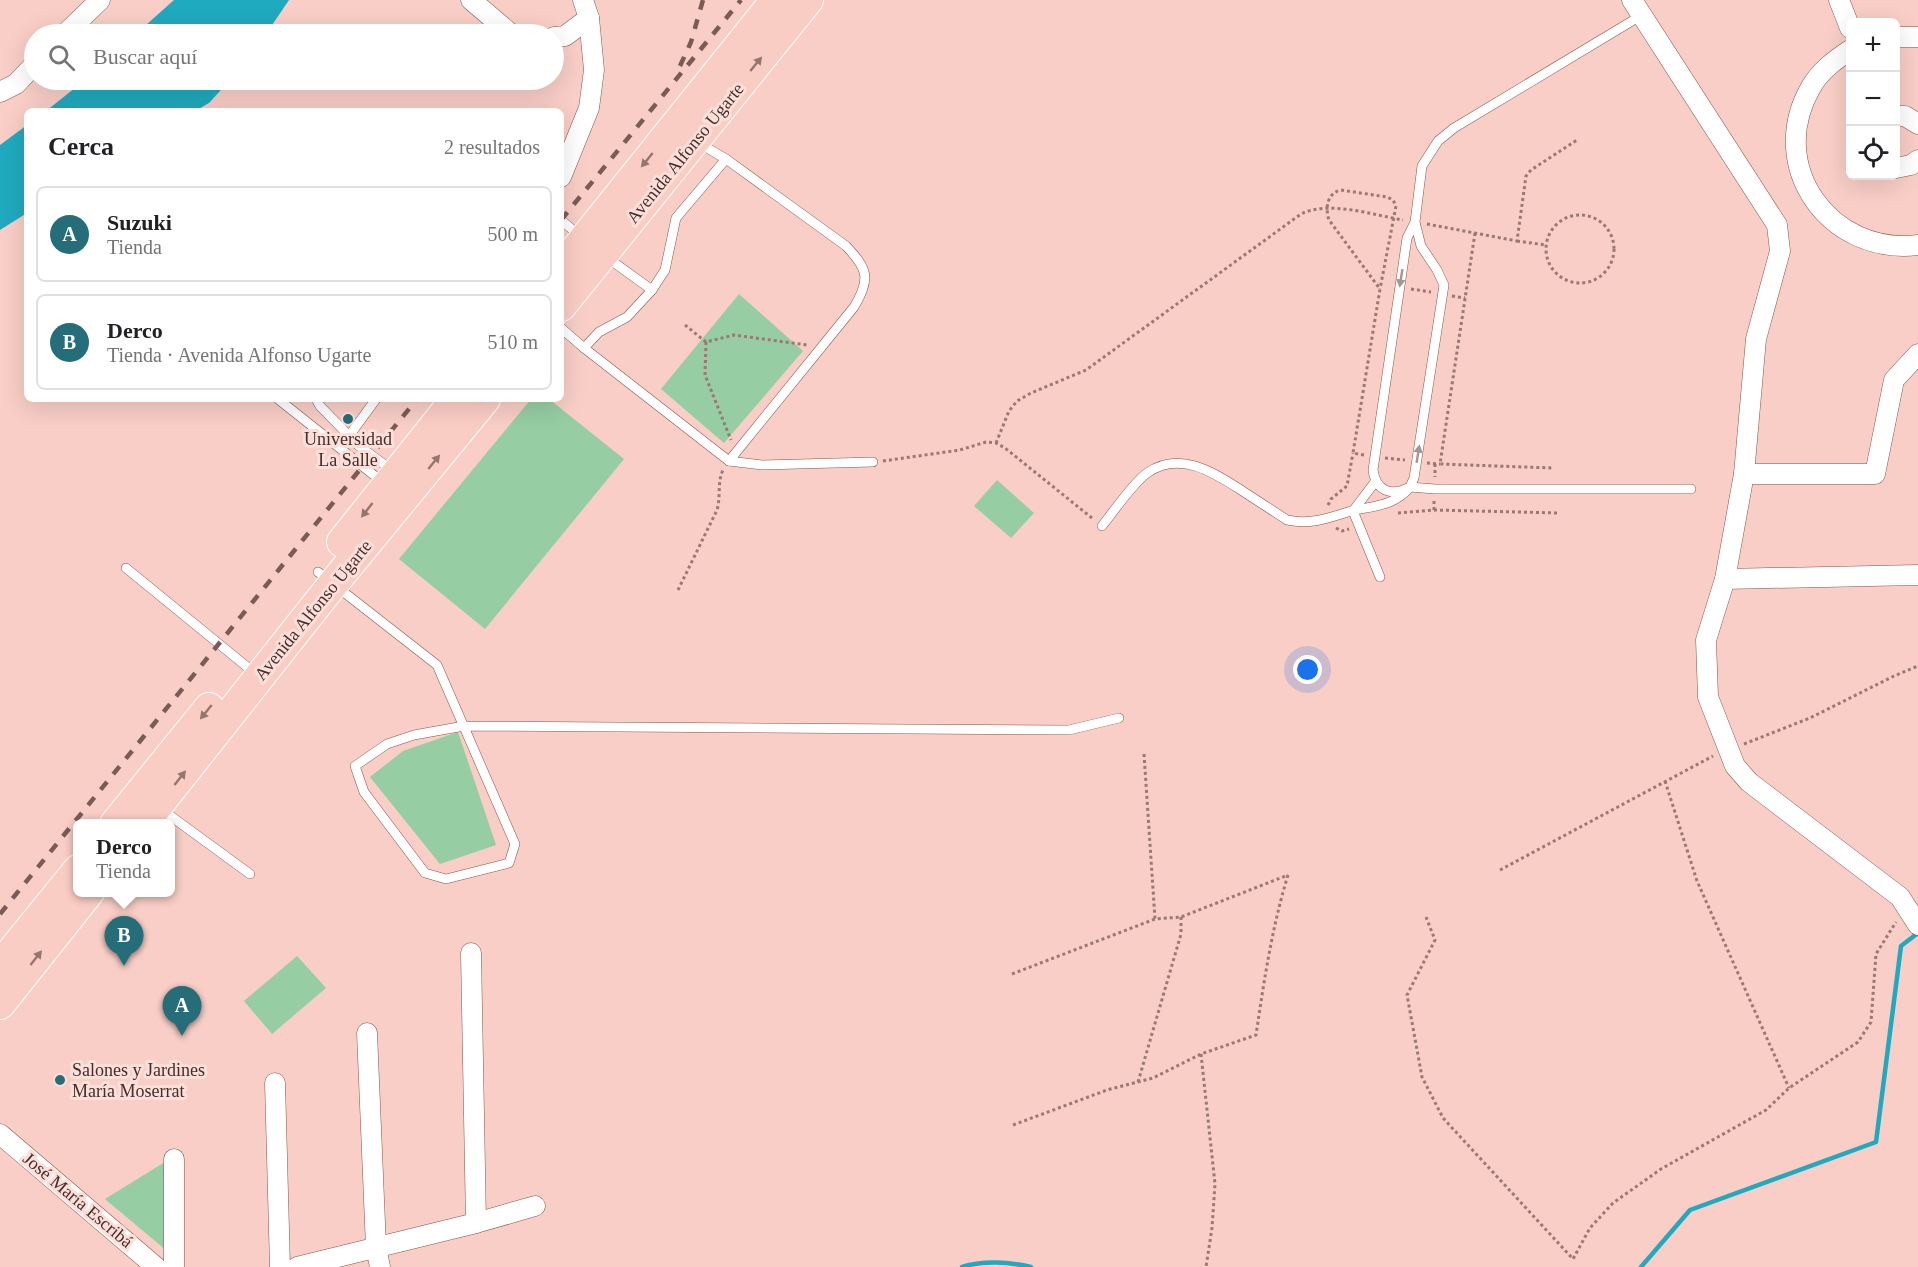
<!DOCTYPE html>
<html lang="es">
<meta charset="utf-8">
<style>
body{margin:0;font-family:Georgia,serif;background:#f2f2f2;color:#202124}
.controls{position:absolute;right:18px;top:18px;display:grid;overflow:hidden;border-radius:9px;box-shadow:0 6px 24px #0002}
.controls button{width:54px;height:54px;display:grid;place-items:center;padding:0;border:0;border-bottom:2px solid #e0e0e0;background:#fff;color:#202124;font:30px sans-serif}
.you{position:absolute;left:1308px;top:670px;width:21px;height:21px;margin:-15px;border:4px solid #fff;border-radius:50%;background:#1a73e8;box-shadow:0 0 0 9px #1a73e833}
.badge{display:grid;place-items:center;width:39px;height:39px;border-radius:50%;background:#256d79;color:#fff;font-size:20px;font-weight:700}
.pin{position:absolute;translate:-50% -50px;filter:drop-shadow(0 2px 3px #0008)}
.pin::after{content:'';position:absolute;top:32px;width:21px;height:18px;background:inherit;clip-path:polygon(0 0,100% 0,50% 100%)}
.popup{position:absolute;left:73px;top:819px;width:102px;height:78px;box-sizing:border-box;display:grid;place-content:center;border-radius:9px;background:#fff;filter:drop-shadow(0 2px 4px #0005);font-size:20px;white-space:nowrap;color:#757577}
.popup b{font-size:22px;color:#202124}
.popup::after{content:'';position:absolute;left:50%;top:100%;margin-left:-12px;border:12px solid transparent;border-top-color:#fff}
.list{margin:0;padding:0;list-style:none}
h2{display:flex;justify-content:space-between;align-items:center;height:78px;margin:0;padding:0 24px;font-size:26px}
h2 small{font-size:20px;font-weight:400;color:#757577}
.list li{display:grid;grid-template-columns:39px 1fr auto;gap:18px;align-items:center;box-sizing:border-box;height:96px;margin:0 12px 12px;padding:0 12px;border:2px solid #e0e0e0;border-radius:9px}
.list b{display:block;font-size:22px;white-space:nowrap}
.list p{margin:0;font-size:20px;white-space:nowrap;color:#757577}
.list em{font-size:20px;font-style:normal;color:#757577}
.icon{flex:none;width:33px;height:33px;fill:none;stroke:currentColor;stroke-width:2;stroke-linecap:round;stroke-linejoin:round}
.map{position:relative;flex:none;width:1918px;height:1267px;overflow:hidden}
.search{position:absolute;background:#fff;box-shadow:0 6px 24px #0002;left:24px;top:24px;width:540px;height:66px;display:flex;align-items:center;gap:15px;box-sizing:border-box;padding:0 21px;border-radius:33px;color:#757577;font-size:22px}
.panel{position:absolute;background:#fff;box-shadow:0 6px 24px #0002;left:24px;top:108px;width:540px;height:294px;border-radius:9px}
.map>svg:first-child{display:block}
.green{fill:#96cda2}
.water{fill:#20aabf}
.lines{fill:none;stroke-linecap:round;stroke-linejoin:round}
.stream{stroke:#20aabf;stroke-width:4.5}
.service-casing{stroke:#8d5248;stroke-width:10}
.minor-casing{stroke:#8d5248;stroke-width:21}
.primary-casing{stroke:#fff;stroke-width:32}
.path{stroke:#9b7973;stroke-width:3;stroke-dasharray:3 3;stroke-linecap:butt}
.service{stroke:#fff;stroke-width:9}
.minor{stroke:#fff;stroke-width:20}
.primary{stroke:#facdc4;stroke-width:30}
.rail{stroke:#7b5b56;stroke-width:4.5;stroke-dasharray:10 10;stroke-linecap:butt}
.oneway{fill:#98746e}
.oneway2{fill:#a39694}
.poi-dot{fill:#256d79;stroke:#fbdfda;stroke-width:2}
.labels{text-anchor:middle;dominant-baseline:central;stroke-width:6;stroke-linejoin:round;paint-order:stroke}
.street-label{font-size:18px;fill:#472c28;stroke:#fbdfda}
.poi-label{font-size:18px;fill:#472c28;stroke:#fbdfda}
</style>
<div class="map">
<svg width="1918" height="1267" viewBox="0 0 1918 1267">
<rect width="100%" height="100%" fill="#f8cec6"/>
<g class="green">
<path d="M739,294L803,351L724,443L661,389Z"/>
<path d="M531,399H549L624,459L485,629L399,559Z"/>
<path d="M997,480L1034,513L1011,538L974,506Z"/>
<path d="M458,732L496,845L440,864L370,777L403,751Z"/>
<path d="M297,956L326,988L272,1034L244,1001Z"/>
<path d="M165,1162L167,1251L105,1199Z"/>
</g>
<g class="water">
<path d="M174,0H289L266,34H136Z"/>
<path d="M85,80H230L209,103L195,111H46Z"/>
<path d="M27,125V213L0,230V145Z"/>
</g>
<g class="lines">
<g class="stream">
<path d="M962,1267C983,1260 1010,1262 1031,1267"/>
<path d="M1641,1267L1690,1210L1876,1142L1901,946L1918,933"/>
</g>
<g class="service-casing">
<g id="service">
<path d="M697,142L726,159L846,246C868,269 871,279 854,307L729,461"/>
<path d="M561,220L580,236"/>
<path d="M1415,222L1421,246L1437,270L1444,285L1414,478L1410,487C1391,497 1376,491 1373,470L1407,238L1415,222L1422,166L1438,141L1454,128L1642,15"/>
<path d="M605,256L652,290"/>
<path d="M561,328L584,348L729,461L762,465L873,462"/>
<path d="M584,348L599,332L627,317L652,290L665,270L676,218L726,159"/>
<path d="M278,399L385,484"/>
<path d="M316,399L320,406L359,446L393,471"/>
<path d="M349,436L376,399"/>
<path d="M1353,511L1380,577"/>
<path d="M1353,511L1375,482"/>
<path d="M1102,526C1114,511 1133,483 1147,473C1179,450 1213,472 1241,490C1256,500 1272,510 1287,520C1311,525 1329,518 1351,511C1373,506 1395,506 1410,487L1435,489H1691"/>
<path d="M126,568L257,675"/>
<path d="M318,572L437,665L515,844L509,863L446,879L425,873L364,792L355,766L387,744L414,735L464,726L1069,730L1119,718"/>
<path d="M161,809L250,874"/>
</g>
</g>
<g class="minor-casing">
<g id="minor">
<path d="M471,0L511,34"/>
<path d="M1632,0L1777,225L1780,251L1756,339L1744,474L1725,579L1706,640L1708,697L1735,766L1749,782L1900,897L1918,925"/>
<path d="M1839,0L1850,28"/>
<path d="M65,34L100,0"/>
<path d="M554,37L565,36L589,18"/>
<path d="M1896,37H1918"/>
<path d="M1850,50C1835,60 1820,71 1811,87C1765,166 1830,256 1918,245"/>
<path d="M0,92L16,84L34,65"/>
<path d="M1896,116H1905L1918,124"/>
<path d="M1896,168L1911,165L1918,160"/>
<path d="M561,177L589,108L594,70L589,18L583,0"/>
<path d="M1744,474H1875L1894,380L1918,354"/>
<path d="M1725,579L1918,575"/>
<path d="M471,953L476,1223"/>
<path d="M367,1033L376,1247L380,1267"/>
<path d="M275,1083L280,1267"/>
<path d="M0,1134L156,1267"/>
<path d="M174,1159V1267"/>
<path d="M297,1267L476,1223L535,1206"/>
</g>
</g>
<g class="primary-casing">
<g id="primary">
<path d="M561,268L776,0"/>
<path d="M561,306L808,0"/>
<path d="M342,542L456,399"/>
<path d="M115,824L209,708"/>
<path d="M143,824L333,584L485,399"/>
<path d="M0,966L78,870"/>
<path d="M0,1004L89,892"/>
</g>
</g>
<g class="path">
<circle cx="1580" cy="249" r="34"/>
<path d="M1427,224L1517,241L1526,176L1531,170L1577,140"/>
<path d="M1475,233L1440,464L1553,468"/>
<path d="M1517,241L1546,245"/>
<path d="M1411,289L1431,292"/>
<path d="M1452,296L1465,298"/>
<path d="M685,325L706,342L734,335L807,345"/>
<path d="M706,342L705,375L731,440"/>
<path d="M996,443L1009,411L1017,401L1031,393L1086,370L1301,214C1329,200 1373,215 1403,220"/>
<path d="M1364,455L1353,453L1380,289L1329,220C1325,208 1327,193 1341,190L1387,197L1393,200L1396,206L1380,289"/>
<path d="M1385,458L1405,460"/>
<path d="M883,461L960,450L986,442L996,443L1005,448L1092,518"/>
<path d="M1427,463L1440,464"/>
<path d="M1435,464V477"/>
<path d="M1328,505L1331,499L1347,486L1353,453"/>
<path d="M1434,510L1559,513"/>
<path d="M1398,513L1434,510V499"/>
<path d="M1336,528L1342,531L1349,529"/>
<path d="M678,590L717,510C721,497 717,482 723,470"/>
<path d="M1744,744L1810,718L1894,676L1918,666"/>
<path d="M1144,754L1155,919"/>
<path d="M1665,781L1697,881L1789,1088"/>
<path d="M1500,870L1713,756"/>
<path d="M1426,917L1435,940L1407,995L1422,1077L1443,1118L1573,1259L1590,1228L1613,1203L1661,1169L1766,1110L1789,1088L1858,1042L1871,1022L1876,954L1896,922"/>
<path d="M1012,974L1155,919L1181,917L1288,875"/>
<path d="M1201,1054L1215,1184L1212,1228L1206,1267"/>
<path d="M1138,1082L1181,934V917"/>
<path d="M1013,1125L1107,1090L1153,1078L1201,1054L1256,1035C1264,981 1272,927 1288,875"/>
</g>
<use href="#service" class="service"/>
<use href="#minor" class="minor"/>
<use href="#primary" class="primary"/>
<g class="rail">
<path d="M680,66L691,42L703,0"/>
<path d="M561,220L741,0"/>
<path d="M0,914L417,399"/>
</g>
</g>
<defs><path id="oneway-solid" d="M-6-.8H1V-3.2L6.5 0L1 3.2V.8H-6Z" transform="scale(1.5)"/></defs>
<g class="oneway">
<use href="#oneway-solid" transform="translate(756 64) rotate(-51)"/>
<use href="#oneway-solid" transform="translate(647 160) rotate(129)"/>
<use href="#oneway-solid" transform="translate(434 462) rotate(-51)"/>
<use href="#oneway-solid" transform="translate(367 510) rotate(128)"/>
<use href="#oneway-solid" transform="translate(206 712) rotate(129)"/>
<use href="#oneway-solid" transform="translate(180 778) rotate(-52)"/>
<use href="#oneway-solid" transform="translate(36 958) rotate(-52)"/>
</g>
<g class="oneway2">
<use href="#oneway-solid" transform="translate(1401 278) rotate(99)"/>
<use href="#oneway-solid" transform="translate(1418 454) rotate(-81)"/>
</g>
<g class="poi-dot">
<circle cx="348" cy="419" r="6"/>
<circle cx="60" cy="1080" r="6"/>
</g>
<g class="labels">
<g class="street-label">
<text transform="translate(685 153) rotate(-51)">Avenida Alfonso Ugarte</text>
<text transform="translate(313 610) rotate(-51)">Avenida Alfonso Ugarte</text>
<text transform="translate(78 1200) rotate(40)">José María Escribá</text>
</g>
<g class="poi-label">
<text x="348" y="439">Universidad<tspan x="348" dy="21">La Salle</tspan></text>
<text x="72" y="1070" text-anchor="start">Salones y Jardines<tspan x="72" dy="21">María Moserrat</tspan></text>
</g>
</g>
</svg>
<div class="controls">
<button>+</button>
<button>−</button>
<button><svg class="icon" aria-label="locate" viewBox="0 0 24 24"><circle cx="12" cy="12" r="6"/><path d="M12 2v4M12 18v4M2 12h4M18 12h4"/></svg></button>
</div>
<div class="you"></div>
<div class="pin badge" style="left:182px;top:1036px">A</div>
<div class="pin badge" style="left:124px;top:966px">B</div>
<div class="popup"><b>Derco</b>Tienda</div>
<div class="search"><svg class="icon" aria-label="search" viewBox="0 0 24 24"><circle cx="10" cy="10" r="6"/><path d="M15 15l6 6"/></svg>Buscar aquí</div>
<section class="panel">
<h2>Cerca<small>2 resultados</small></h2>
<ul class="list">
<li><span class="badge">A</span><div><b>Suzuki</b><p>Tienda</p></div><em>500 m</em></li>
<li><span class="badge">B</span><div><b>Derco</b><p>Tienda · Avenida Alfonso Ugarte</p></div><em>510 m</em></li>
</ul>
</section>
</div>
